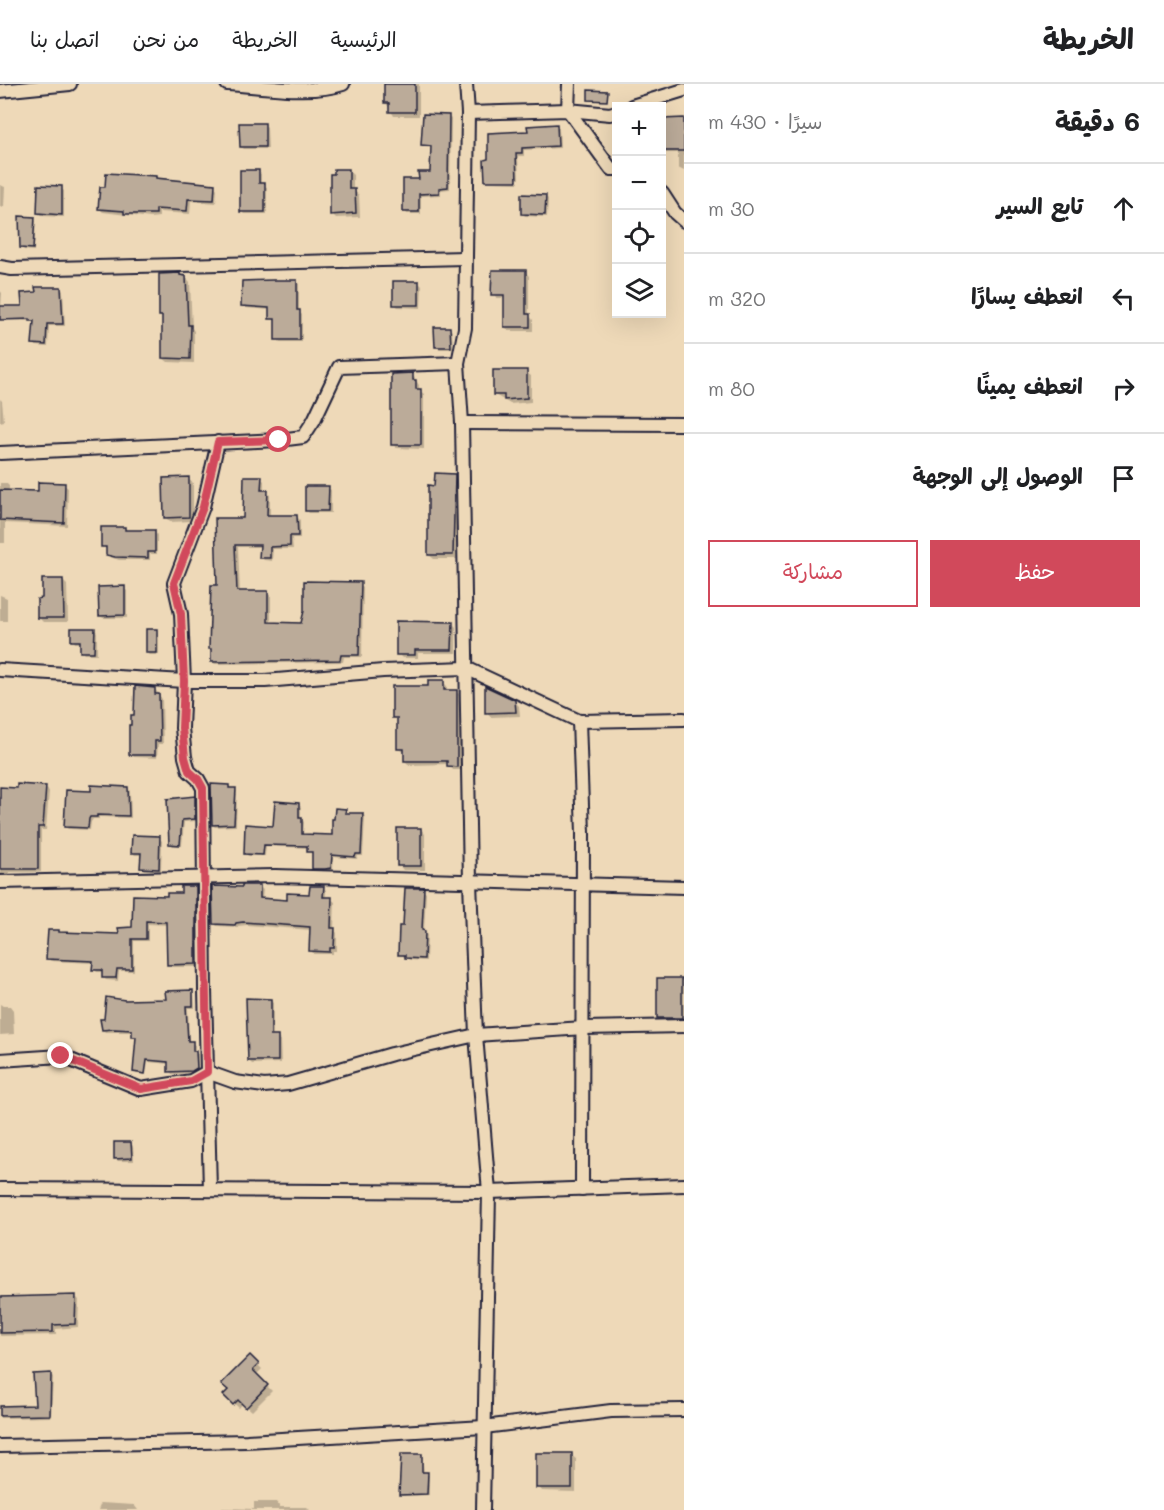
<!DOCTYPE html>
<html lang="ar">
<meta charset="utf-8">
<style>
body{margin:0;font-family:Mali,"Playpen Sans Arabic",sans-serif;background:#f6f6f6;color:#202124;direction:rtl}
.controls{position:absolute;right:18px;top:18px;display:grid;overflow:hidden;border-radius:0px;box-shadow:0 6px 24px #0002}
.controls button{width:54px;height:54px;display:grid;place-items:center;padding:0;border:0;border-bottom:2px solid #e0e0e0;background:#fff;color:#202124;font:30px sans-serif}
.stop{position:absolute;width:18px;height:18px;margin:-14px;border:4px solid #d1495b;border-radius:50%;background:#fff}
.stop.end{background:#d1495b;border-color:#fff;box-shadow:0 2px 6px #0008}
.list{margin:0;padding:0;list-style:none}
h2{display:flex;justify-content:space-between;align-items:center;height:78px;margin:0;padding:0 24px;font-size:26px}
h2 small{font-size:20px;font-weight:400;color:#757577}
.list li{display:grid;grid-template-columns:39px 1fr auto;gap:18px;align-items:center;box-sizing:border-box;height:90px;padding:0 24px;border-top:2px solid #e0e0e0}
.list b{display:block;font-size:22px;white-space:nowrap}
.list em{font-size:20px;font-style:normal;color:#757577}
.actions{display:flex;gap:12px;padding:18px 24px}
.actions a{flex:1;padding:14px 0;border:2px solid #d1495b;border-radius:0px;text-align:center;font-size:21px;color:#d1495b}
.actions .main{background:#d1495b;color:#fff}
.icon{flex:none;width:33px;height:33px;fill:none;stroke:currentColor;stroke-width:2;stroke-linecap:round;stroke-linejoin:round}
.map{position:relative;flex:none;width:684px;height:1426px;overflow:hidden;direction:ltr}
header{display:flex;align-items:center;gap:36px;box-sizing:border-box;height:84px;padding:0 30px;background:#fff;border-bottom:2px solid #e0e0e0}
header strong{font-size:28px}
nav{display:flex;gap:33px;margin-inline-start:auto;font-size:21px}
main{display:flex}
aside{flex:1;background:#fff}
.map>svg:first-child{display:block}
.shadow{fill:#0003}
.building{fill:#bbab99;stroke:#22223b;stroke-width:1.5}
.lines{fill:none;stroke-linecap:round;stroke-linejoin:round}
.minor-casing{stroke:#22223b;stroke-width:16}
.minor{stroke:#eed9b8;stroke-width:12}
.route{stroke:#d1495b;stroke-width:8}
</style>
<header>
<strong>الخريطة</strong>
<nav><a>الرئيسية</a><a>الخريطة</a><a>من نحن</a><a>اتصل بنا</a></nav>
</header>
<main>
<aside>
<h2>6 دقيقة<small>سيرًا · 430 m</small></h2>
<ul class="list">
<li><svg class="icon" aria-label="ahead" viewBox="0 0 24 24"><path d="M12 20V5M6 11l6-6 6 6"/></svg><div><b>تابع السير</b></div><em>30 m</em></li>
<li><svg class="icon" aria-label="left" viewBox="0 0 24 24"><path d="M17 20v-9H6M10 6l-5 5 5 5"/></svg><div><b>انعطف يسارًا</b></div><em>320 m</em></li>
<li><svg class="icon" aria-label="right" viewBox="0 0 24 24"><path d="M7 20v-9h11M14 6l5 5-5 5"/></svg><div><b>انعطف يمينًا</b></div><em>80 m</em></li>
<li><svg class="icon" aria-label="arrive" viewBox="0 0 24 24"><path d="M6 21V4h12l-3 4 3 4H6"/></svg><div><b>الوصول إلى الوجهة</b></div></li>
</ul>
<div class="actions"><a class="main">حفظ</a><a>مشاركة</a></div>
</aside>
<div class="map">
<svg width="684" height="1426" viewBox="0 0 684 1426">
<rect width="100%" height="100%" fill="#eed9b8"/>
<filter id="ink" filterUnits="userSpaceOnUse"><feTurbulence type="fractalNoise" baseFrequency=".0167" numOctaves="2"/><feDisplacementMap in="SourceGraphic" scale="12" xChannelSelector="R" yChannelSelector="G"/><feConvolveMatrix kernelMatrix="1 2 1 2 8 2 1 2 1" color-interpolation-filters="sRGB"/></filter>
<g filter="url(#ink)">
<g class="shadow">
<path d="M386,0H419V32H394L386,19Z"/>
<path d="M448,32L451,35L450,105L441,106V111L421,112V130H407L405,127L432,89L433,64L425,63L423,61Z"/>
<path d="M662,36L684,37V87L678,84V69H662Z"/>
<path d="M264,40L267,43L268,65H244L241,63Z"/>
<path d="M556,42L559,44L560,64L524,66V72H518L519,95L487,97L486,77H490V51L529,48V44Z"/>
<path d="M348,86L353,91V106L359,111L360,133L336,134L332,130Z"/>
<path d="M258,87L261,90V101L267,103V130H244L242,128Z"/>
<path d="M157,96L214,101L217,105L216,119L191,117L190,130L159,128V133L150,134L103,128L100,125Z"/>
<path d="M519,98V99H489Z"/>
<path d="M0,101L5,103L4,123L0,122Z"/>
<path d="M61,104L64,107V133L41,132L38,129Z"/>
<path d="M545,112L548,115L547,133L525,132L522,129Z"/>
<path d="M34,135L36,137L34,167L24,166L22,164Z"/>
<path d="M616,139V171H614L611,169L612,140Z"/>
<path d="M525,188L529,192V231L533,236V247H509L505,243L506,214H497L493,210Z"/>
<path d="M186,193L190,198L192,244L194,247V279L168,278L163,274L164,234L161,231Z"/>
<path d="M296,197L299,200V227L302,231V258H280L277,255V237L271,234V226L246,224L243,221Z"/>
<path d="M419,199L422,202L421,224L398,223L395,221Z"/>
<path d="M61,205L63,207L65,242H49L48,263L36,262L34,259L35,239L32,237L0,236V207L2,209L1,224H23Z"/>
<path d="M449,244L452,247L453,265H439L436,262Z"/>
<path d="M526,288L531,292V318L510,320L495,311Z"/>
<path d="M412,290L419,301V306L424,310V365L396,364L393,360Z"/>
<path d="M0,315L2,317L4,337L0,338Z"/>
<path d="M454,391L459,396L457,475H434L429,471L436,403Z"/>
<path d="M261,394L264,397V407L270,411V432L297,433L300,436V454H292L293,465H273L272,477L264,476L261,473V463H238L240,509H268L271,512V540H302L360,500L363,503L362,573H344L343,578L215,580L212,577V566L210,565L219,502Z"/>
<path d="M188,395L193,399V437L170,438L165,433Z"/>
<path d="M0,399H6L9,402V408L39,409L64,401L68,404L67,442L5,439V459H0Z"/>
<path d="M328,404L331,406V429H309L306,426Z"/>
<path d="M124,444L128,448H155L157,451V470H150V476H119L110,473L107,470V465L103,463Z"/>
<path d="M62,496L67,501L68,538H43L39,534Z"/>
<path d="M124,504L127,507V534H103L100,531Z"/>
<path d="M0,511L7,514V537H0Z"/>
<path d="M452,539L456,543V569H418V574H402L398,570Z"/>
<path d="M94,545L97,548V570H84L81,567L82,559H75L73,556Z"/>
<path d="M156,546L159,549V571H150L147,569Z"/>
<path d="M443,598L447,602V608H457L461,612V686H453L448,680L409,681L405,677V669L398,665V637L394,633L429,604Z"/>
<path d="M155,605L162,615L163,660H158L157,674L134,673L130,670L136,633Z"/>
<path d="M515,618L519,622L520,632L491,633L487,628Z"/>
<path d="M228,702L237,707L236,742L215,743L213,741Z"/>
<path d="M0,704H45L49,707L46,746H41V788H9V792L0,791Z"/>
<path d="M127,704L130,707L131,734L99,733V735H93L91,738L90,746L68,745L65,743L92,709Z"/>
<path d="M194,714L197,716V737L184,738L182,762H173L170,759L175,716Z"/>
<path d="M299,721L301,723V735L304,738L303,751L333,753L345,726L347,731L363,730L365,733L363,772H358L357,775L334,773L333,786H316L313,784L314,770L309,767V764L266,762L265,772H248L246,769Z"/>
<path d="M421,745L425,750V786H403L399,781Z"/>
<path d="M159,754L162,757L161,787L145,786L142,783V771H135L132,768Z"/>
<path d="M195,803L198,806L199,883H172L169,880L168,841L148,840V857H134V887H119L118,897L106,896L103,893V888H97L94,885V879L51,877L48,875L60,850L121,851L133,844L168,813L183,811Z"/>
<path d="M260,803L263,806L262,816L288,817L311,811L323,803L326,806V815H331L335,818L334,845L337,849V867H333V870H314L310,866L311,846L247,841L238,842V843L217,842L214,839Z"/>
<path d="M423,806L426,809L424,848L427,851L426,877L410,876L399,870L405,844Z"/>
<path d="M682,896L684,898V938H663L658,934Z"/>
<path d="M192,908L194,910L195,924H188L189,958L195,961V968L198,970V987L194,989L172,990L170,987V980L148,978L146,991L137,990L134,988L138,955L133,952V948H105L103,946L125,917H167Z"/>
<path d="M270,916L273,919V954H277L280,956L281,979L252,980L249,977Z"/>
<path d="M0,920L3,922H10L13,926L14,950L0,951Z"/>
<path d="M130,1059L133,1062L134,1077H118L115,1074Z"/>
<path d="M75,1212L79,1216L78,1243L56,1245V1251L0,1252V1214Z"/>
<path d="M250,1273L262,1285L256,1291L272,1307L252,1327L243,1319L239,1324L225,1311Z"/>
<path d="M51,1291L53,1293L51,1333L0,1334V1323L36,1322Z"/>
<path d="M422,1371L424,1389L429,1391V1411L402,1412L400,1411Z"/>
<path d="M571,1371L576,1375V1408L542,1407L538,1402Z"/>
<path d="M254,1418H276L280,1423H307L310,1426H220V1424L254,1425Z"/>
<path d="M101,1419L134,1421L138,1426H98Z"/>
</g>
<g class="building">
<path d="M384,0H415V28H389V19H384Z"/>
<path d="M588,6L608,7L607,17L588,16Z"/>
<path d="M423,30L449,31L448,103L439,104V109L419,110V128H403V95H419L418,88H430L431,62L421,61Z"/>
<path d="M684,34V67H662V35Z"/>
<path d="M239,39H265V63H240Z"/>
<path d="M557,40L558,62L522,64V69H516L517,97H485L484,76L488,75V49L528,47L527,42Z"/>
<path d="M334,85H349V105H355L356,129L330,131V90H334Z"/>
<path d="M240,86H259V99H265V128H240Z"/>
<path d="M106,89L156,92V94L215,100L214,116L188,115L187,127L156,125V130H124V127L98,125L100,103H105Z"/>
<path d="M38,101L62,102V131L37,129Z"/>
<path d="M521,110L546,111L545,131L521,130Z"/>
<path d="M19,132L35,133L33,165L20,164Z"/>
<path d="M492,186H526V230H530V243H504V211H491Z"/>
<path d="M180,189V191L186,192L188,241H191L190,275L162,274V232H159V190Z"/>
<path d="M273,196H297V226H300V256H275V235H269V224L241,222L242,197Z"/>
<rect x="393" y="197" width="26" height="24"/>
<path d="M35,203H61L63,240H47L46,261L32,260L34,237H30V235L0,236V222H22L21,209L36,208Z"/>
<path d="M434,243H450L451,263H435Z"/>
<path d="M493,286H527V314L504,316V311H493Z"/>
<path d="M413,289V296H416V305H421V361H391V290Z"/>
<path d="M435,389L455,390L453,471H428V401L434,402Z"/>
<path d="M244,392H262L261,406H268L267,431H297L298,452H290V462L270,463V474H259L260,461H235L237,507H268V538L301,539L304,527V497L361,498L359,571H341L340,576L211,578V565H209L211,501H217L215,434H243Z"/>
<path d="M189,393V433L164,434L163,394Z"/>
<path d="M38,398L65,399L64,439L0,436V406L38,407Z"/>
<path d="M305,402H329L328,427H305Z"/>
<path d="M101,443H125V446H155V468H148V474L115,473L106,471V463H101Z"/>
<path d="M42,495H63L64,534H37V515L42,514Z"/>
<path d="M125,502V531L99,532L98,503Z"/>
<path d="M396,537L453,538L452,566H415V571H396Z"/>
<path d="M71,544H95L94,568H80V557H71Z"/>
<rect x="146" y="545" width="11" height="24"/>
<path d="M428,596H444V606H457V683L447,682V677H404V665H397V634H392V602H428Z"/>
<path d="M135,602L155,604V610H159L160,657H155V671H129V641H131V631H134Z"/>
<path d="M485,602L515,616L516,628L485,629Z"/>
<path d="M17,700L46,702L43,743H38V785H0V703L17,704Z"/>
<path d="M211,700L229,701V704H236L234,740L212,741Z"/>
<path d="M91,701L128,703L129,732L97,731V733H90L89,735L88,744L64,743L66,706L91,707Z"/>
<path d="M195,712V735L182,736L180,761L169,760L167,715Z"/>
<path d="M275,717L299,719V734H302V750L332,751V735H334L335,724L346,725L345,729H363L361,770H356L355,773L332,771L331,784L325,785H312V768H307V762L264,761L263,771L244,770L245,740L273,742Z"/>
<rect x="397" y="744" width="24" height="38"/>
<path d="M132,751L160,752L159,785L140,784L141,769H131Z"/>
<path d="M242,801H260V814L287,816V809L309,810L310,802H324L323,813H332L331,844H335L334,864H330V868L309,867L310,843L243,838L236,839L235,841L213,840L212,802L242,803Z"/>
<path d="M181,802H196V880L167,881L166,838L146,837V855H132V885H117L116,894H102V886H92L93,877L46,875L48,846H59V848L119,850L118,844L132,843L133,811L167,812V809H181Z"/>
<path d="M405,804H424L422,846L425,847L424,875L405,874V871H398L399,842H403Z"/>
<rect x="657" y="894" width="25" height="40"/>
<path d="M193,906V922H186L188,957H193V967H196L197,984L192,987L168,988V978L147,976L145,990L133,988L136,953H132V946L114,945L102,946L100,935H104L106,913L125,916L166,915L165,907Z"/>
<path d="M246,914L271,915V952H278V977H248Z"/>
<path d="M114,1058H131L132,1074L114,1075Z"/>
<path d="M76,1211L75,1240L53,1241V1248L0,1249V1213Z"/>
<path d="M250,1271L259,1280L253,1286L268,1301L246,1324L238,1316L233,1321L223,1311L228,1306L221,1300Z"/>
<path d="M51,1289L50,1331L0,1332V1322L35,1321L33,1290Z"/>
<rect x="536" y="1369" width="36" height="35"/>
<path d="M401,1370H422V1388H428L427,1410L399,1411Z"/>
</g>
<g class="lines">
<g class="minor-casing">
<g id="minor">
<path d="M227,0C262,2 310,11 343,0"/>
<path d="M466,0L468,29L465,244L458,279L462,339L470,798L476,951L489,1108L483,1426"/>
<path d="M569,0L568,26L611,85H616"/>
<path d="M0,7L70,0"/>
<path d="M632,22L684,6"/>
<path d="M468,29L568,26L610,30L616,28"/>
<path d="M662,109L675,129L684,137"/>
<path d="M0,183L12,185L465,174"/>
<path d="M462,339L684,340"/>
<path d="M0,369L279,356L303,353L314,336L339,283L458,279"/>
<path d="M0,586L184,597H265L383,587L466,584L579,637L684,635"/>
<path d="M579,637L583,749L582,1105"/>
<path d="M0,798L275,792L684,803"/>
<path d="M0,976L61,972L141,1005L191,997L207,988L235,998L264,1002L288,1000L392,970L476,951L584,944L684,942"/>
<path d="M0,1105L489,1108L684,1101"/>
<path d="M210,1106L205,906L203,704L198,695L189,687L185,673L182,644L184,597L181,530L174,499L203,423L218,358"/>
<path d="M0,1362L247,1357L484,1343L611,1327L684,1326"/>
</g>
</g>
<use href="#minor" class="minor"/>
</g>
</g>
<g class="lines" filter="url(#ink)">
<path class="route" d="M61,972L141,1005L191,997L207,988L203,704L198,695L189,687L185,673L182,644L184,597L181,530L174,499L203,423L218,358L279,356"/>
</g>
</svg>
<div class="controls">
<button>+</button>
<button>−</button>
<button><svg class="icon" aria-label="locate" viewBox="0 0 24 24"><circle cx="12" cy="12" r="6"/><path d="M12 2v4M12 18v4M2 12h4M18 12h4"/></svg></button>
<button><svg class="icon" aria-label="layers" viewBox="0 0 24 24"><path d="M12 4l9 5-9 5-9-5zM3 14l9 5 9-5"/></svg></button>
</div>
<div class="stop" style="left:279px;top:356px"></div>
<div class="stop end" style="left:61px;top:972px"></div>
</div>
</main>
